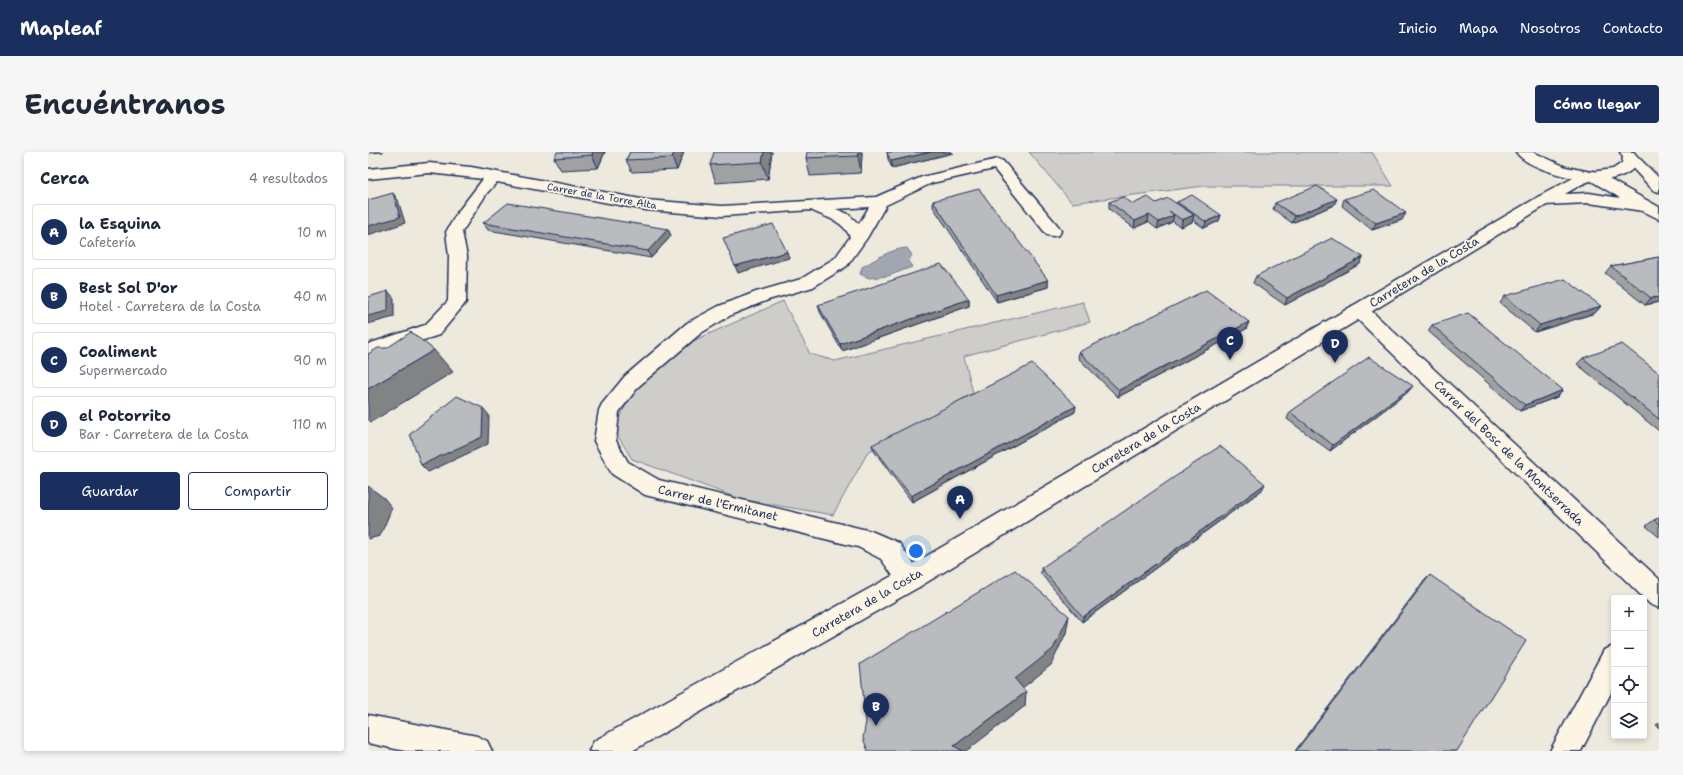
<!DOCTYPE html>
<html lang="es">
<meta charset="utf-8">
<style>
body{margin:0;font-family:"Shantell Sans",sans-serif;background:#f6f6f7;color:#1f2937}
.controls{position:absolute;right:12px;bottom:12px;display:grid;overflow:hidden;border-radius:4px;box-shadow:0 2px 6px #0003}
.controls button{width:36px;height:36px;display:grid;place-items:center;padding:0;border:0;border-bottom:1px solid #e0e1e3;background:#fff;color:#1f2937;font:20px sans-serif}
.you{position:absolute;left:548px;top:399px;width:14px;height:14px;margin:-10px;border:3px solid #fff;border-radius:50%;background:#1a73e8;box-shadow:0 0 0 6px #1a73e833}
.badge{display:grid;place-items:center;width:26px;height:26px;border-radius:50%;background:#1b2f5e;color:#fff;font-size:13px;font-weight:700}
.pin{position:absolute;translate:-50% -33px;filter:drop-shadow(0 1px 2px #0008)}
.pin::after{content:'';position:absolute;top:21px;width:14px;height:12px;background:inherit;clip-path:polygon(0 0,100% 0,50% 100%)}
.list{margin:0;padding:0;list-style:none}
h2{display:flex;justify-content:space-between;align-items:center;height:52px;margin:0;padding:0 16px;font-size:17px}
h2 small{font-size:13px;font-weight:400;color:#747a83}
.list li{display:grid;grid-template-columns:26px 1fr auto;gap:12px;align-items:center;box-sizing:border-box;height:56px;margin:0 8px 8px;padding:0 8px;border:1px solid #e0e1e3;border-radius:4px}
.list b{display:block;font-size:15px;white-space:nowrap}
.list p{margin:0;font-size:13px;white-space:nowrap;color:#747a83}
.list em{font-size:13px;font-style:normal;color:#747a83}
.actions{display:flex;gap:8px;padding:12px 16px}
.actions a{flex:1;padding:9px 0;border:1px solid #1b2f5e;border-radius:4px;text-align:center;font-size:14px;color:#1b2f5e}
.actions .main{background:#1b2f5e;color:#fff}
.icon{flex:none;width:22px;height:22px;fill:none;stroke:currentColor;stroke-width:2;stroke-linecap:round;stroke-linejoin:round}
.map{position:relative;flex:none;width:1291px;height:599px;overflow:hidden;border-radius:4px}
header{display:flex;align-items:center;gap:24px;box-sizing:border-box;height:56px;padding:0 20px;background:#1b2f5e;color:#fff}
header strong{font-size:19px}
nav{display:flex;gap:22px;margin-inline-start:auto;font-size:14px}
.intro{display:flex;align-items:center;justify-content:space-between;box-sizing:border-box;height:96px;padding:0 24px}
h1{margin:0;font-size:28px}
.button{padding:10px 18px;border-radius:4px;background:#1b2f5e;color:#fff;font-size:14px;font-weight:700}
main{display:flex;gap:24px;padding:0 24px}
aside{flex:1;background:#fff;border-radius:4px;box-shadow:0 2px 6px #0003}
.map>svg:first-child{display:block}
.green{fill:#cfcdca;stroke:#757e94}
.water{fill:#a2a7af;stroke:#6c778f}
.lines{fill:none;stroke-linecap:round;stroke-linejoin:round}
.street-casing{stroke:#1b2f5e;stroke-width:3}
.secondary-casing{stroke:#1b2f5e;stroke-width:3}
.street{fill:#fcf5e5;fill-rule:evenodd}
.secondary{fill:#fcf5e5;fill-rule:evenodd}
.wall{fill:#a0a1a3;stroke:#1b2f5e}
.shaded-wall{fill:#828385;stroke:#1b2f5e}
.building{fill:#babbbe;stroke:#1b2f5e}
.labels{text-anchor:middle;dominant-baseline:central;stroke-width:3.5;stroke-linejoin:round;paint-order:stroke}
.far-street-label{font-size:10px;fill:#1b2f5e;stroke:#fcf5e5}
.street-label{font-size:12px;fill:#1b2f5e;stroke:#fcf5e5}
</style>
<header>
<strong>Mapleaf</strong>
<nav><a>Inicio</a><a>Mapa</a><a>Nosotros</a><a>Contacto</a></nav>
</header>
<div class="intro"><h1>Encuéntranos</h1><a class="button">Cómo llegar</a></div>
<main>
<aside>
<h2>Cerca<small>4 resultados</small></h2>
<ul class="list">
<li><span class="badge">A</span><div><b>la Esquina</b><p>Cafetería</p></div><em>10 m</em></li>
<li><span class="badge">B</span><div><b>Best Sol D'or</b><p>Hotel · Carretera de la Costa</p></div><em>40 m</em></li>
<li><span class="badge">C</span><div><b>Coaliment</b><p>Supermercado</p></div><em>90 m</em></li>
<li><span class="badge">D</span><div><b>el Potorrito</b><p>Bar · Carretera de la Costa</p></div><em>110 m</em></li>
</ul>
<div class="actions"><a class="main">Guardar</a><a>Compartir</a></div>
</aside>
<div class="map">
<svg width="1291" height="599" viewBox="0 0 1291 599">
<rect width="100%" height="100%" fill="#eee9dd"/>
<filter id="ink" filterUnits="userSpaceOnUse"><feTurbulence type="fractalNoise" baseFrequency=".025" numOctaves="2"/><feDisplacementMap in="SourceGraphic" scale="8" xChannelSelector="R" yChannelSelector="G"/><feConvolveMatrix kernelMatrix="1 2 1 2 8 2 1 2 1" color-interpolation-filters="sRGB"/></filter>
<g filter="url(#ink)">
<g class="green">
<path d="M661,0H1004L1025,34H836L704,51Z"/>
<path d="M415,149L442,202L467,209L715,150L722,170L596,204L605,241L500,300L465,363L372,347L264,307L245,276L269,234L327,188Z"/>
</g>
<path class="water" d="M539,96L544,103L540,109L544,115L520,124L501,126L492,122L494,115C509,107 522,97 539,96Z"/>
<g class="lines">
<g class="street-casing">
<g id="street">
<path d="M1262,1L1267,2L1291,26V40L1285,38L1257,8L1255,5L1257,2Z"/>
<path d="M630,7L635,9L691,75L693,79L691,83L685,84L679,83L626,17L564,31L518,53L499,86L479,114L445,135L400,148L365,162L333,181L271,234L251,260L248,289L260,310L291,328L503,379L531,391L551,419L555,427L551,435L542,438L533,435L513,407L490,395L277,343L244,322L226,289L231,258L234,252L257,224L319,171L351,154L388,140L433,127L467,106L482,85C475,68 458,66 443,58L354,64L278,58L129,30L119,41L94,80L99,104L98,150L95,154L71,183L0,206V192L57,173L80,149L81,104L78,80L89,61L115,27L61,21L0,27V17L61,11L103,15L278,48L354,54L508,45L554,25ZM501,55L491,72L480,62L468,57Z"/>
<path d="M1225,19L1230,21L1291,55V67L1275,59L1221,51L1176,53L1170,51L1168,48L1170,45L1176,43L1221,41L1252,46L1220,27L1217,24L1220,21Z"/>
<path d="M991,152L998,154L1291,427V456L1282,452L984,162L982,158L984,154Z"/>
<path d="M1246,494V535L1213,599H1182L1236,498Z"/>
<path d="M0,563L109,584L119,589L124,599H37L0,591Z"/>
</g>
</g>
<g class="secondary-casing">
<path id="secondary" d="M1148,0H1165L1198,15L1223,20L1245,17L1254,11L1255,5L1252,0H1266C1277,18 1251,26 1237,28C1233,29 1227,28 1222,29C1209,33 1194,45 1182,51L551,435L264,599H221L226,589L533,419L1170,45L1205,26C1189,22 1157,14 1148,0Z"/>
</g>
<use href="#street" class="street"/>
<use href="#secondary" class="secondary"/>
</g>
<g class="wall">
<path d="M0,0H15L0,1Z"/>
<path d="M237,0L230,16L193,18L186,6Z"/>
<path d="M262,0H316L309,18L264,20L258,8Z"/>
<path d="M404,0L400,27L348,31L342,13Z"/>
<path d="M494,0L493,21L442,24L438,6Z"/>
<path d="M519,0H584L585,1L524,16L520,7Z"/>
<path d="M976,47L1034,68L1004,78L974,54Z"/>
<path d="M565,49L680,128V135L629,150L565,55Z"/>
<path d="M741,50L765,52L809,51V50L853,63L851,69L836,76L825,68L824,70L813,75L804,69V70L789,77L780,70L766,76L741,57Z"/>
<path d="M907,51L966,53L924,71L905,57Z"/>
<path d="M115,71L300,77L303,84L283,106L120,78Z"/>
<path d="M995,105L992,112L917,153L885,131L888,124Z"/>
<path d="M1291,105V150L1277,153L1237,121L1243,114Z"/>
<path d="M1137,144L1233,154L1227,161L1167,180L1132,151Z"/>
<path d="M601,147V154L474,199L452,160L450,153Z"/>
<path d="M881,170L878,177L750,245L710,206L711,200Z"/>
<path d="M1064,173L1195,238L1189,245L1152,259L1060,179Z"/>
<path d="M1215,206L1291,221V279L1209,212Z"/>
<path d="M1040,240L962,299L919,267L922,260Z"/>
<path d="M707,260L544,350L506,299L504,293Z"/>
<path d="M894,338L714,470L673,422V416Z"/>
<path d="M1291,366V385L1278,374L1286,368Z"/>
<path d="M1062,423L1089,599H927L1056,429Z"/>
<path d="M1291,571V576L1288,573Z"/>
</g>
<g class="shaded-wall">
<path d="M225,0H237L230,16L224,3Z"/>
<path d="M306,0H316L309,18L304,6Z"/>
<path d="M396,0H404L400,27L394,10Z"/>
<path d="M490,0H494L493,21L490,4Z"/>
<path d="M563,0H584L585,1L524,16L523,9Z"/>
<path d="M25,41L30,48L37,71L0,83V74Z"/>
<path d="M969,47L966,53L924,71L927,64Z"/>
<path d="M1038,61L1034,68L1004,78L1008,71Z"/>
<path d="M781,63L780,70L766,76L767,69Z"/>
<path d="M806,63L804,70L789,77L791,70Z"/>
<path d="M826,63L824,70L813,75L814,68Z"/>
<path d="M853,63L851,69L836,76L838,70Z"/>
<path d="M300,77L303,84L283,106L280,99Z"/>
<path d="M419,100L421,106L370,121L367,114Z"/>
<path d="M995,105L992,112L917,153L919,146Z"/>
<path d="M680,128V135L629,150L628,143Z"/>
<path d="M20,139L26,146V165L0,172V164Z"/>
<path d="M1291,145V150L1277,153L1283,146Z"/>
<path d="M601,147V154L474,199L472,192Z"/>
<path d="M1233,154L1227,161L1167,180L1172,173Z"/>
<path d="M881,170L878,177L750,245L751,238Z"/>
<path d="M66,198L85,220L3,270L0,267V237Z"/>
<path d="M1045,234L1040,240L962,299L965,293Z"/>
<path d="M1195,238L1189,245L1152,259L1157,253Z"/>
<path d="M708,254L707,260L544,350L543,344Z"/>
<path d="M115,256L121,263L120,292L60,320L53,313Z"/>
<path d="M897,332L894,338L714,470L715,465Z"/>
<path d="M0,334L16,346L24,356L12,384L0,387Z"/>
<path d="M701,464L698,481L683,513L647,542V527Z"/>
<path d="M658,540L657,554L598,599H587L586,594Z"/>
</g>
<g class="building">
<path d="M189,0H225L224,3L186,6Z"/>
<path d="M262,0H306L304,6L258,8Z"/>
<path d="M346,0H396L394,10L342,13Z"/>
<path d="M439,0H490V4L438,6Z"/>
<path d="M519,0H563L523,9L519,1Z"/>
<path d="M949,34L969,47L927,64L907,51Z"/>
<path d="M611,37L680,128L628,143L565,49Z"/>
<path d="M1006,38L1038,61L1008,71L976,47Z"/>
<path d="M25,41L32,65L0,74V48Z"/>
<path d="M824,43L853,63L838,70L809,50Z"/>
<path d="M755,45L765,52L780,45L788,51L800,46L826,63L814,68L801,59L806,63L791,70L781,63L767,69L741,50Z"/>
<path d="M140,51L300,77L280,99L115,71Z"/>
<path d="M405,72L419,100L367,114L355,86Z"/>
<path d="M964,86L995,105L919,146L888,124Z"/>
<path d="M1291,105V145L1283,146L1243,114Z"/>
<path d="M573,112L601,147L472,192L450,153Z"/>
<path d="M1197,127L1233,154L1172,173L1137,144Z"/>
<path d="M838,138L881,170L751,238L711,200Z"/>
<path d="M20,139V159L0,164V145Z"/>
<path d="M1100,161L1195,238L1157,253L1064,173Z"/>
<path d="M43,180L66,198L0,237V202L10,196H19Z"/>
<path d="M1254,192L1291,221V267L1215,206Z"/>
<path d="M1001,205L1045,234L965,293L922,260Z"/>
<path d="M664,212L708,254L543,344L504,293Z"/>
<path d="M89,244L115,256L114,285L53,313L42,282Z"/>
<path d="M852,294L897,332L715,465L673,416Z"/>
<path d="M1291,366V372L1286,368Z"/>
<path d="M647,418L701,464L685,497L647,527L658,540L586,594L595,599H500L495,586L498,570L492,512Z"/>
<path d="M1062,423L1158,489L1089,599H928Z"/>
</g>
</g>
<g class="labels">
<g class="far-street-label">
<text transform="translate(234 44) rotate(10)">Carrer de la Torre Alta</text>
</g>
<g class="street-label">
<text transform="translate(1056 120) rotate(-31)">Carretera de la Costa</text>
<text transform="translate(778 286) rotate(-31)">Carretera de la Costa</text>
<text transform="translate(1141 301) rotate(44)">Carrer del Bosc de la Montserrada</text>
<text transform="translate(350 351) rotate(13)">Carrer de l'Ermitanet</text>
<text transform="translate(499 451) rotate(-30)">Carretera de la Costa</text>
</g>
</g>
</svg>
<div class="controls">
<button>+</button>
<button>−</button>
<button><svg class="icon" aria-label="locate" viewBox="0 0 24 24"><circle cx="12" cy="12" r="6"/><path d="M12 2v4M12 18v4M2 12h4M18 12h4"/></svg></button>
<button><svg class="icon" aria-label="layers" viewBox="0 0 24 24"><path d="M12 4l9 5-9 5-9-5zM3 14l9 5 9-5"/></svg></button>
</div>
<div class="you"></div>
<div class="pin badge" style="left:592px;top:367px">A</div>
<div class="pin badge" style="left:508px;top:574px">B</div>
<div class="pin badge" style="left:862px;top:208px">C</div>
<div class="pin badge" style="left:967px;top:211px">D</div>
</div>
</main>
